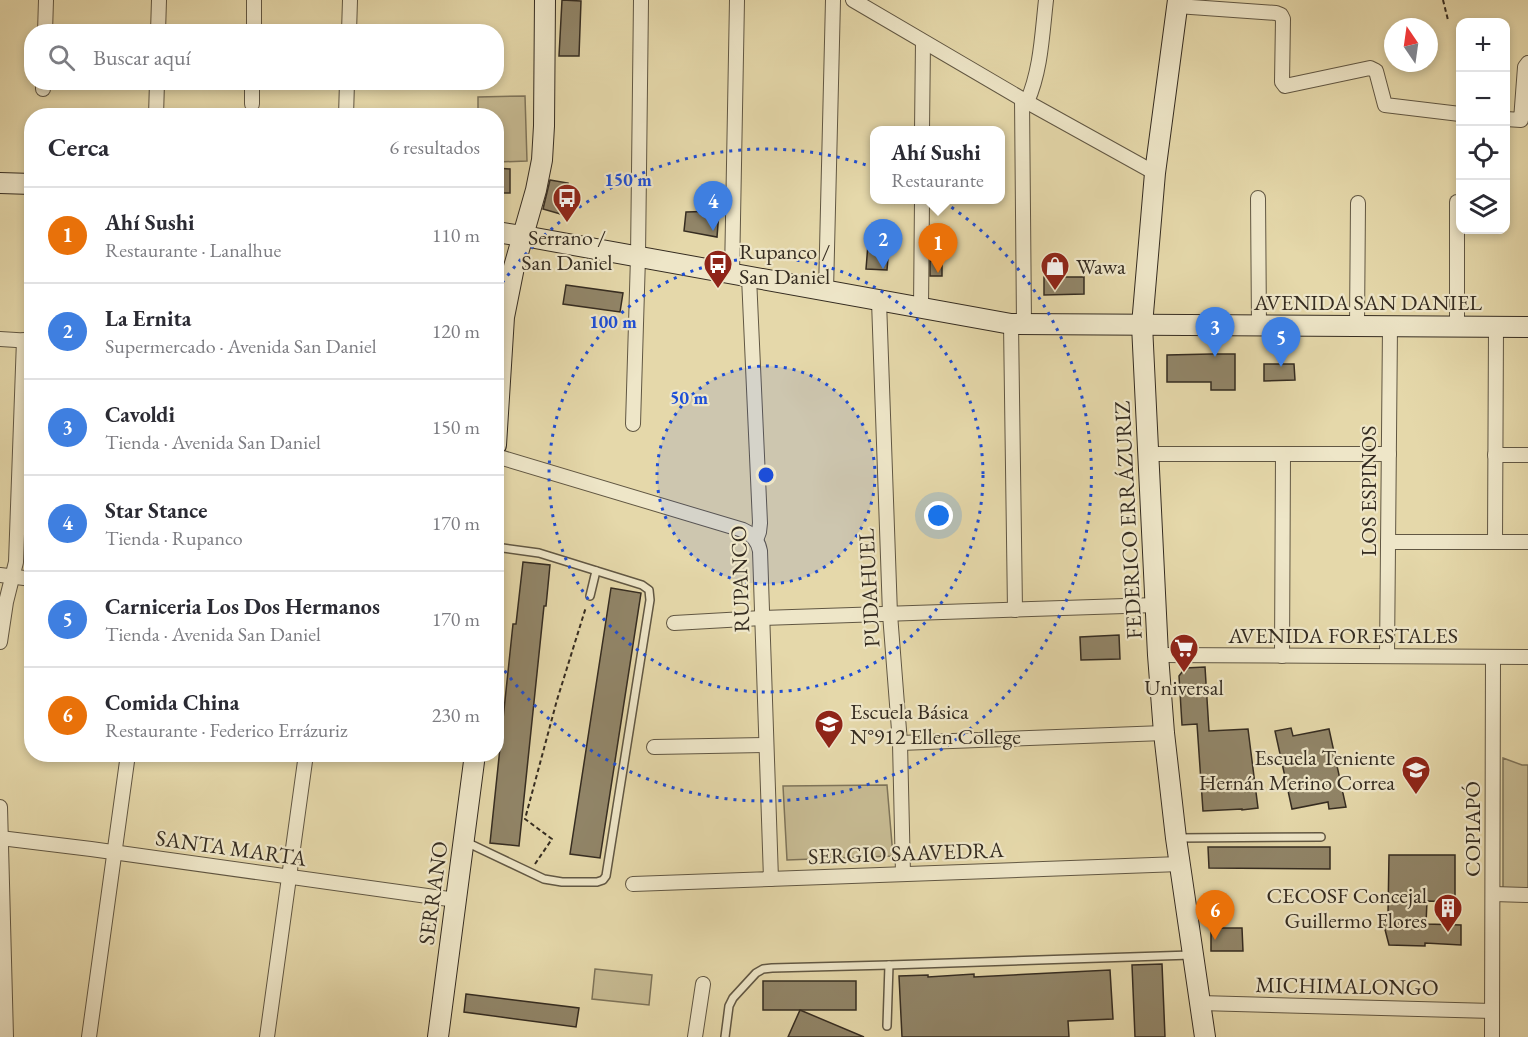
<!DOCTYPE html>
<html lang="es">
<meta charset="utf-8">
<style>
body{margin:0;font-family:"EB Garamond",serif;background:#f7f7f7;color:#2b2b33}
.controls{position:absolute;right:18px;top:18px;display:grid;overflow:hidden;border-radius:12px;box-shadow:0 3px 9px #0003}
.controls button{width:54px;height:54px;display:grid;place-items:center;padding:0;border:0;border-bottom:2px solid #e1e1e2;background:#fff;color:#2b2b33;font:30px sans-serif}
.compass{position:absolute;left:1384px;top:18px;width:54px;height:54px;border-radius:50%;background:#fff;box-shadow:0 3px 9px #0003;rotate:347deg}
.you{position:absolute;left:939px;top:516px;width:21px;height:21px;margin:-15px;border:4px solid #fff;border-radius:50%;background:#1a73e8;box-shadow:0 0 0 9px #1a73e833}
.badge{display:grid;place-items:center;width:39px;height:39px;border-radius:50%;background:#2563eb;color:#fff;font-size:20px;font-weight:700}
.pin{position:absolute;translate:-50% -50px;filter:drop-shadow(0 2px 3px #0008)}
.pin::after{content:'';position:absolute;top:32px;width:21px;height:18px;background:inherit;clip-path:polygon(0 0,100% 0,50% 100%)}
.popup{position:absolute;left:870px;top:126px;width:135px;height:78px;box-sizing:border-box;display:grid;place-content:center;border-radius:12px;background:#fff;filter:drop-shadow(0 2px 4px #0005);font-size:20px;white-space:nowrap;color:#7c7c81}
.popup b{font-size:22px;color:#2b2b33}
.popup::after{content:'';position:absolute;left:50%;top:100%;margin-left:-12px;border:12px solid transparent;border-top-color:#fff}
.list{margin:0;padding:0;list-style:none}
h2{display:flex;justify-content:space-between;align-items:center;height:78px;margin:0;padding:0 24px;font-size:26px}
h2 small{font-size:20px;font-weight:400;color:#7c7c81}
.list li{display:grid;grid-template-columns:39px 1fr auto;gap:18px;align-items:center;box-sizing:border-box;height:96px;padding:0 24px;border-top:2px solid #e1e1e2}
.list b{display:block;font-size:22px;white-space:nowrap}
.list p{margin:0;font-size:20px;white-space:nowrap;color:#7c7c81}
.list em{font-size:20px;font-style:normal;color:#7c7c81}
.icon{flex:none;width:33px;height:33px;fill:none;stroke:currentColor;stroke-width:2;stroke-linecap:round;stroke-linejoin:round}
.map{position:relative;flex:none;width:1528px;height:1037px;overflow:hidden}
.search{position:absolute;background:#fff;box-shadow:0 3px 9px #0003;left:24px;top:24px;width:480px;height:66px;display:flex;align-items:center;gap:15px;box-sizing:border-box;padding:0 21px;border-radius:24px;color:#7c7c81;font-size:22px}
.panel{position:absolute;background:#fff;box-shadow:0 3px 9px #0003;left:24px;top:108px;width:480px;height:654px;border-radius:24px}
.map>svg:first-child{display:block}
.green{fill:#c7bb93;stroke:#7e745a;stroke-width:1.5}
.building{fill:#918568;stroke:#352c21;stroke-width:1.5}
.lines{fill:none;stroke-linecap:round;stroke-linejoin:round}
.lane-casing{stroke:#615743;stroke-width:10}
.street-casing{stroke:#615743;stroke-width:16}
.secondary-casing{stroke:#352c21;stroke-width:22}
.path{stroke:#352c21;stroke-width:2;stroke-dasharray:4.5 3;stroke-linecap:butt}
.lane{stroke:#eee6c8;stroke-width:7}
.street{stroke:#eee6c8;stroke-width:14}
.secondary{stroke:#eee6c8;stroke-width:20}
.ring{fill:none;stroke:#1d4ed8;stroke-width:3;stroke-dasharray:3 6}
.labels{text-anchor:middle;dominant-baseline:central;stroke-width:4.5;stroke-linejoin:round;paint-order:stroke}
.poi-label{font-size:22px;fill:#352c21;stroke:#eee6c8;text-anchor:start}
.street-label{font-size:22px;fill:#352c21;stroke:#eee6c8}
.centre{fill:#1d4ed8;stroke:#eee6c8;stroke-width:3}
.ring-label{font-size:18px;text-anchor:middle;font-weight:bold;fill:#1d4ed8;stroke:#eee6c8;stroke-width:4.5;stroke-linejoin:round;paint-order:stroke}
</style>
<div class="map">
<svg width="1528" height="1037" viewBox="0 0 1528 1037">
<rect width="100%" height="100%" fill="#e5d8aa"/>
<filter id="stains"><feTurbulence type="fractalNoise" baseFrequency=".00333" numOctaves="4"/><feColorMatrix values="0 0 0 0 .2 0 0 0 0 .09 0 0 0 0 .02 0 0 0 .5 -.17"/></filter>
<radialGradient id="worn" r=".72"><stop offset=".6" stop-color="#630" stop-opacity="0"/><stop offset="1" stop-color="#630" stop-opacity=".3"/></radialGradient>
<g class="green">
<path d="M525,96L527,161L497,162L496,116L478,115V97Z"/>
<path d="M1503,758L1522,765H1528V889H1503Z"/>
<path d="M887,785L893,856L787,860L783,786Z"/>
<path d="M595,969L652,975L649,1005L592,999Z"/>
</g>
<g class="building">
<path d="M562,0L581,1L579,56H559Z"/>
<path d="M496,168L510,169V193H496Z"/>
<path d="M550,180L568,183L564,215L543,209Z"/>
<path d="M719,211L717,237L684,231L686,212Z"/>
<path d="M868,244L889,246L887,270L866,269Z"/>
<rect x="930" y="261" width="12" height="15"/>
<path d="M1044,277H1084V294L1044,295Z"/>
<path d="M566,285L623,293L620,312L563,304Z"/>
<path d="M1211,354H1235V390H1211V382H1167V355Z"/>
<path d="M1264,364H1294L1295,380L1264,381Z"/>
<path d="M523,562L550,565L546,606H544L519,846L490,843L513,624H516Z"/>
<path d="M611,588L641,593L600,858L570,854Z"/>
<path d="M1119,635L1120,659L1081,660L1080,637Z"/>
<path d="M1205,667L1209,731L1248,729L1258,808L1242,810V809L1203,811L1197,724L1182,725L1179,676L1185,668Z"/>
<path d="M1291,728L1293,736L1329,729L1346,807L1329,809L1328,802L1292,809L1275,731Z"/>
<path d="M1208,847H1330V869L1209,868Z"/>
<path d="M1389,855H1455V902L1427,901L1426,924L1461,925V945L1425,943V946L1389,945L1381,914H1388Z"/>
<path d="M1211,928H1242L1243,951H1211Z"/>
<path d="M1162,964L1165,1037H1135L1132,965Z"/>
<path d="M1110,970L1113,1019L1068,1021L1069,1037H902L899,976L928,975V977L974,974V977Z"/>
<rect x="763" y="981" width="93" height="29"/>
<path d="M466,994L579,1008L576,1027L464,1012Z"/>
<path d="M800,1010L864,1037H788Z"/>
</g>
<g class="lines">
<g class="lane-casing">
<g id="lane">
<path d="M590,596L596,571"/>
<path d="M1178,838L1321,837"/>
<path d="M466,842L544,879L562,882H597L603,880L606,876L650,600L649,590L642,585L539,553L496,547"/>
<path d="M887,1026L889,965"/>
<path d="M725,1037L729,1006L733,998L756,973L763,969L772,968L889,965L1191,955"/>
</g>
</g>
<g class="street-casing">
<g id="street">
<path d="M853,0L1027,102L1155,173"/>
<path d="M1177,6L1276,13L1281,15L1283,19L1282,82L1285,86L1370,68L1376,71L1385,105L1460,114"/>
<path d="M45,32L46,0"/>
<path d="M158,32L159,0"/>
<path d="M254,32V0"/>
<path d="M349,32L350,0"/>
<path d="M43,89V82"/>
<path d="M1022,99L1024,325"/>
<path d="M1027,102C1041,70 1042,35 1046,0"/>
<path d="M252,104V82"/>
<path d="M156,116L157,82"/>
<path d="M346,116L347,82"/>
<path d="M1506,119L1521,120L1525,67L1528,63"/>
<path d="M922,130L923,42"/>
<path d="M1258,198L1259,326"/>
<path d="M1457,202V327"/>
<path d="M732,274L737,0"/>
<path d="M749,277L760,523L759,532L756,540"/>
<path d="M826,291L833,0"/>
<path d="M879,301L890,614L900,743L903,874"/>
<path d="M921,308L922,200"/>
<path d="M1011,324L1015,610"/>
<path d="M1357,326L1358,203"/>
<path d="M0,339L32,341"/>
<path d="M633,424L638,257L641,0"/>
<path d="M1148,454H1389"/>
<path d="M1495,455H1528"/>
<path d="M496,456L743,530C752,534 758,540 760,551L771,879"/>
<path d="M1388,542H1528"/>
<path d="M1495,542L1496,327"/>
<path d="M0,575L32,579"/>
<path d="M674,623L762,618L1156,605"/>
<path d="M0,642L6,602L16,562L24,340"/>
<path d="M1158,655L1528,657"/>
<path d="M1282,656L1283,454"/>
<path d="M1387,656L1390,326"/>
<path d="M900,743L1164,733"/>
<path d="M654,747L766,745"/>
<path d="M0,807L6,1037"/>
<path d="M0,838L91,849L456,900"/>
<path d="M633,884L1180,864"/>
<path d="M1493,894L1528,895"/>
<path d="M1200,1003L1492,1011"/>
<path d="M89,1037L128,754"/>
<path d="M267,1037L306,754"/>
<path d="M695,1037L703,984"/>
<path d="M1492,1037L1493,657"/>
</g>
</g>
<g class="secondary-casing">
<g id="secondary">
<path d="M1178,0L1155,173L1142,325L1158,655L1164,733L1176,838L1205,1037"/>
<path d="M0,183L32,184"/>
<path d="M496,232L535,238L1011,324L1528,327"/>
<path d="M496,445L504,317L514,267L536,190L542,160L544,126L545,0"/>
<path d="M438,1037L475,754"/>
</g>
</g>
<g class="path">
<path d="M1443,0L1448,20"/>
<path d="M535,864L552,839L525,819L557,700L586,607"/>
</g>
<use href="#lane" class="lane"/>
<use href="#street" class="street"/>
<use href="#secondary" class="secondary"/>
</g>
<circle cx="766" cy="475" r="109" fill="#1d4ed8" fill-opacity=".12"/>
<g class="ring">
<circle cx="766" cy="475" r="109"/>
<circle cx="766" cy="475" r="217"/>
<path d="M497 290A326 326 0 1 1 497 660"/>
</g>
<defs>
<g id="bus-pin" transform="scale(1.5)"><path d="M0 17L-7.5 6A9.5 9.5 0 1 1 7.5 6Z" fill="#8f2418" stroke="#eee6c8"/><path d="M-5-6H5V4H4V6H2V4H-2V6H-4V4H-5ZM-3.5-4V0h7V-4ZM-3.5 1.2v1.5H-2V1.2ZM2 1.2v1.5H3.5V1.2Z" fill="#fff"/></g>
<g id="shop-pin" transform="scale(1.5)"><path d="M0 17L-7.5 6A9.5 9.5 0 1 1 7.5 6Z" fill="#8f2418" stroke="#eee6c8"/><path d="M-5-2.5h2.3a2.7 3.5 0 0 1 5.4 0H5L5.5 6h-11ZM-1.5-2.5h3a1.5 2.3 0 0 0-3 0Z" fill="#fff"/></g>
<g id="supermarket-pin" transform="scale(1.5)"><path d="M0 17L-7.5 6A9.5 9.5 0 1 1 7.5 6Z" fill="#8f2418" stroke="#eee6c8"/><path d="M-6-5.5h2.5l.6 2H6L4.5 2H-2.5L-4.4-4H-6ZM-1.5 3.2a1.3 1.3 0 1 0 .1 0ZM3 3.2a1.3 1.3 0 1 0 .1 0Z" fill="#fff"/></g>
<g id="school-pin" transform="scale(1.5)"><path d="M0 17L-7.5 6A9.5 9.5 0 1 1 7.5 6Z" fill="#8f2418" stroke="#eee6c8"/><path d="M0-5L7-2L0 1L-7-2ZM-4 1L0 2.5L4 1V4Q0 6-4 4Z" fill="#fff"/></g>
<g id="building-pin" transform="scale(1.5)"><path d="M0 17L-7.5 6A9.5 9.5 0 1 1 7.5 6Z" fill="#8f2418" stroke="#eee6c8"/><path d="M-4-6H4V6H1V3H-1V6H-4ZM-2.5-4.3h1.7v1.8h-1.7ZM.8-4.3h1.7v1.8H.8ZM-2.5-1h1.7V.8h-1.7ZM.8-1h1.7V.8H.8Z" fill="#fff"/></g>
</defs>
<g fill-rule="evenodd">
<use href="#bus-pin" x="567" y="198"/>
<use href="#bus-pin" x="718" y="264"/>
<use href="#shop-pin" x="1055" y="266"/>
<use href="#supermarket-pin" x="1184" y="648"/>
<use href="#school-pin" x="829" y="724"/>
<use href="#school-pin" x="1416" y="770"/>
<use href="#building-pin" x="1448" y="908"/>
</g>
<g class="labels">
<g class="poi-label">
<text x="567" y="237" text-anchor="middle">Serrano /<tspan x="567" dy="25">San Daniel</tspan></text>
<text x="739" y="251">Rupanco /<tspan x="739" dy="25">San Daniel</tspan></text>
<text x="1076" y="266">Wawa</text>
<text x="1184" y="687" text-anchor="middle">Universal</text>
<text x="850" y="711">Escuela Básica<tspan x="850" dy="25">N°912 Ellen College</tspan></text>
<text x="1395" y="757" text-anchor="end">Escuela Teniente<tspan x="1395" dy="25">Hernán Merino Correa</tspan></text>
<text x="1427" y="895" text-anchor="end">CECOSF Concejal<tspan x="1427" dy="25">Guillermo Flores</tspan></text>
</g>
<g class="street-label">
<text x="1368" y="302">AVENIDA SAN DANIEL</text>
<text transform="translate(1368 491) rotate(-90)">LOS ESPINOS</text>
<text transform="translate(1128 520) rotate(-93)">FEDERICO ERRÁZURIZ</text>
<text transform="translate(740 579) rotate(-92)">RUPANCO</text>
<text transform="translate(869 588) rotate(-93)">PUDAHUEL</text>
<text x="1343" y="635">AVENIDA FORESTALES</text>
<text transform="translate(1472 829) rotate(-90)">COPIAPÓ</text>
<text transform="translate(231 848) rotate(8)">SANTA MARTA</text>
<text transform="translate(906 853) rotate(-2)">SERGIO SAAVEDRA</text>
<text transform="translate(433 893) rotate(-82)">SERRANO</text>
<text transform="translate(1347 986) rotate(1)">MICHIMALONGO</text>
</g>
</g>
<circle cx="766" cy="475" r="9" class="centre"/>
<g class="ring-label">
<text x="628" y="186">150 m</text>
<text x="613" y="328">100 m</text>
<text x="689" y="404">50 m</text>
</g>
<rect width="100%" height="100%" filter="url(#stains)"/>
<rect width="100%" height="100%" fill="url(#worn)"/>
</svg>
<div class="controls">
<button>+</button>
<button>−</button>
<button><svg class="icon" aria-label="locate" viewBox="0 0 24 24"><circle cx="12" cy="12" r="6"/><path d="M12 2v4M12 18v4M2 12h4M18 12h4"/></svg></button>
<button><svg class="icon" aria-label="layers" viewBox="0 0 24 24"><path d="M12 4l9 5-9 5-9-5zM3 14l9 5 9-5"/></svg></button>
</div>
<svg class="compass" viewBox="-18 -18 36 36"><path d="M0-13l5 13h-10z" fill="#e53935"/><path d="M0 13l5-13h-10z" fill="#7c7c81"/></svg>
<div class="you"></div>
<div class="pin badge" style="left:938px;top:273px;background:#e8710a">1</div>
<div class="popup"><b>Ahí Sushi</b>Restaurante</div>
<div class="pin badge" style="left:883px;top:269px;background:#3f7fe0">2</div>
<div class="pin badge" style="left:1215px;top:357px;background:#3f7fe0">3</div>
<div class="pin badge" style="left:713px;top:231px;background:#3f7fe0">4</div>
<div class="pin badge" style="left:1281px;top:367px;background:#3f7fe0">5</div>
<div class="pin badge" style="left:1215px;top:940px;background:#e8710a">6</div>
<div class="search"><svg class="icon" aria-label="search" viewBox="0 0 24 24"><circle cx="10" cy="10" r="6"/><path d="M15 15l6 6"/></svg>Buscar aquí</div>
<section class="panel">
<h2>Cerca<small>6 resultados</small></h2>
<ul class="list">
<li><span class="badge" style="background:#e8710a">1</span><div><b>Ahí Sushi</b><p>Restaurante · Lanalhue</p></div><em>110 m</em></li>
<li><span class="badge" style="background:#3f7fe0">2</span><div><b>La Ernita</b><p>Supermercado · Avenida San Daniel</p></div><em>120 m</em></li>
<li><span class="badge" style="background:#3f7fe0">3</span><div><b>Cavoldi</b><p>Tienda · Avenida San Daniel</p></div><em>150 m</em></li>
<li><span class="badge" style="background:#3f7fe0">4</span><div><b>Star Stance</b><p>Tienda · Rupanco</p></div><em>170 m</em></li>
<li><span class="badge" style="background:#3f7fe0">5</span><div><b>Carniceria Los Dos Hermanos</b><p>Tienda · Avenida San Daniel</p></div><em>170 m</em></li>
<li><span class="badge" style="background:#e8710a">6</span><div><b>Comida China</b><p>Restaurante · Federico Errázuriz</p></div><em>230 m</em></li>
</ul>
</section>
</div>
